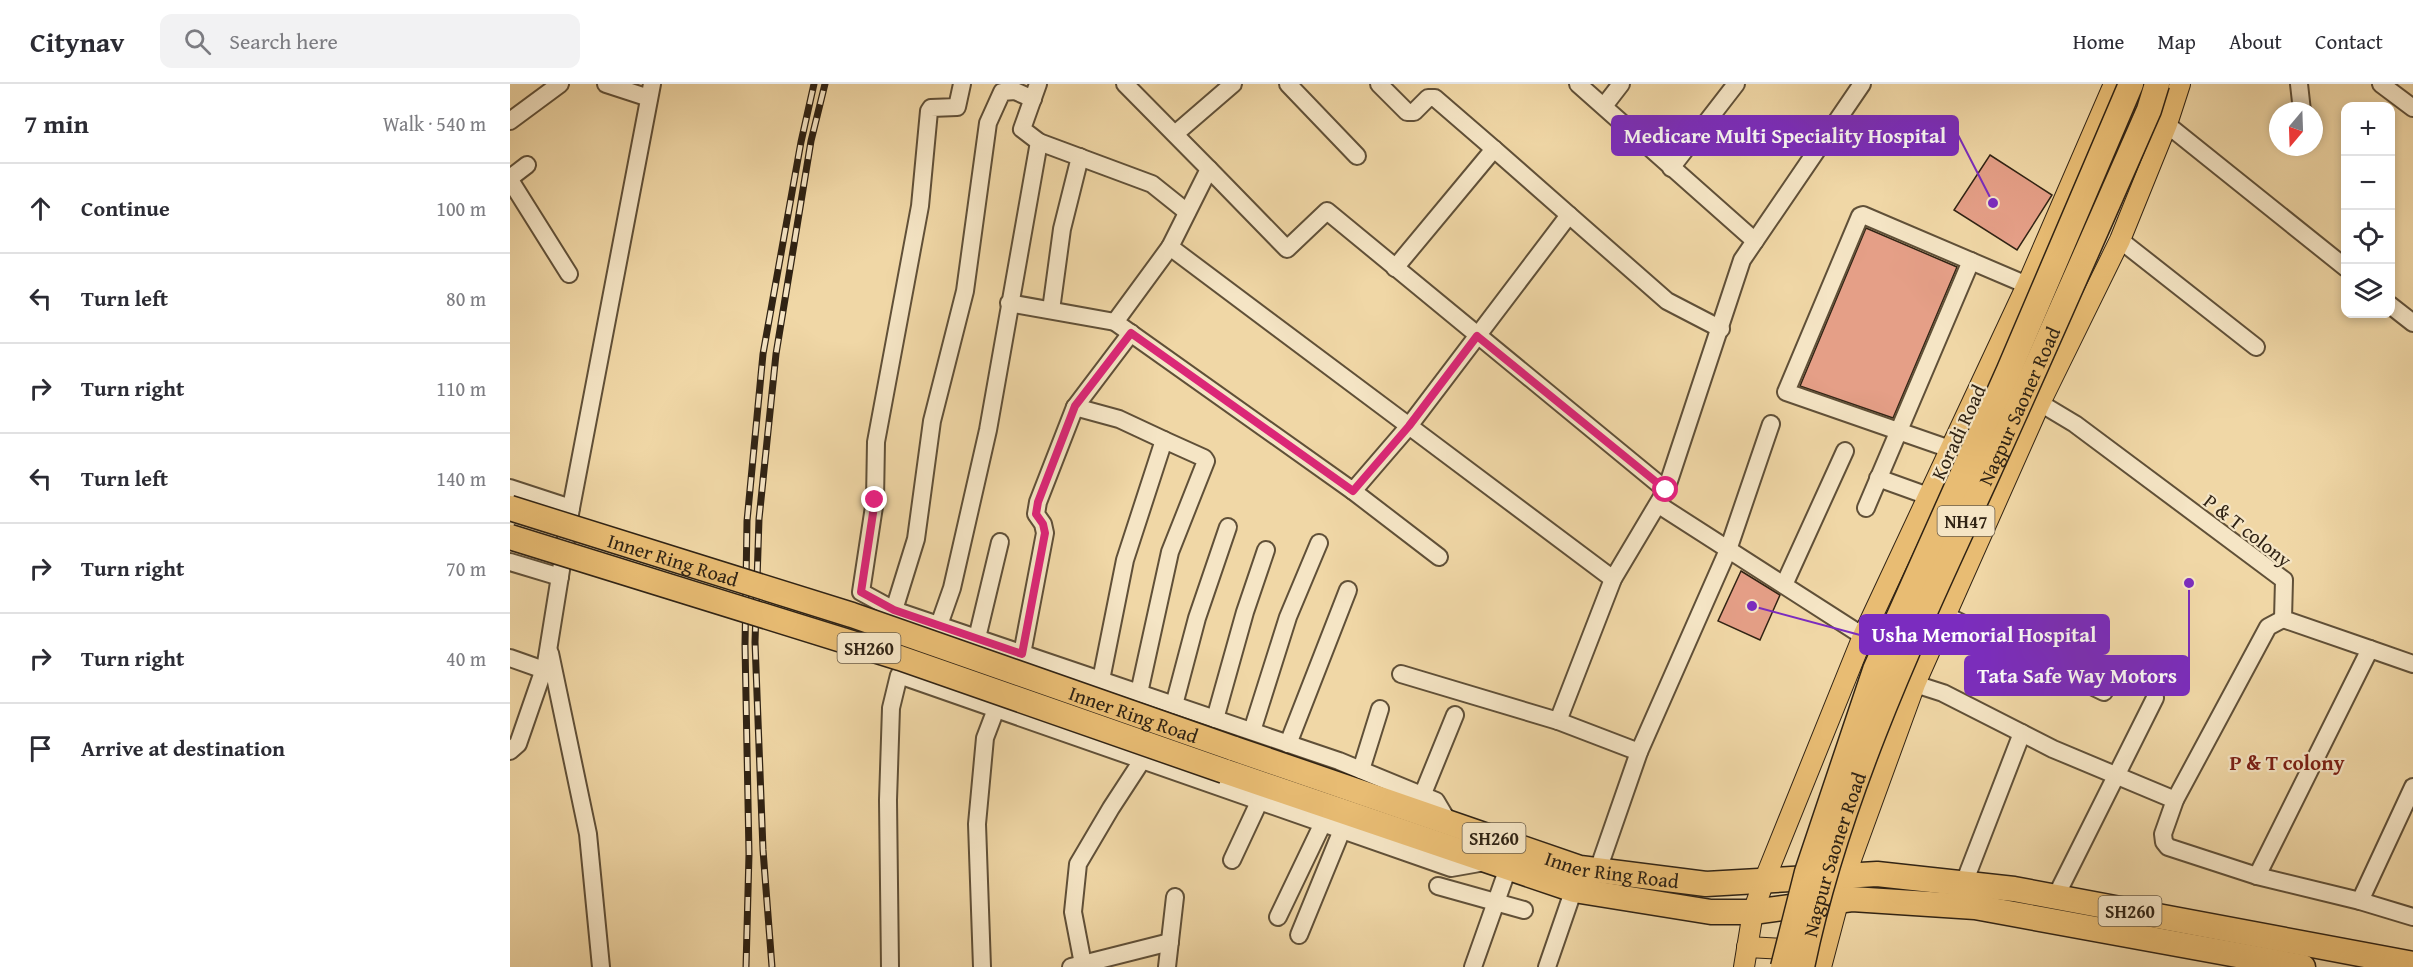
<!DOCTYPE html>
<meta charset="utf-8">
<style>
body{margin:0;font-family:"Gentium Book Plus",serif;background:#f2f2f3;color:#2b2b33}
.controls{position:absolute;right:18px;top:18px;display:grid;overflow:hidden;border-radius:12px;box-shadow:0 3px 9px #0003}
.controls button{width:54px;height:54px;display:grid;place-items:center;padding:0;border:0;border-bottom:2px solid #e1e1e2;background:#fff;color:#2b2b33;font:30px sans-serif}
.compass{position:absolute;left:1759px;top:18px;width:54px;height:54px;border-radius:50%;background:#fff;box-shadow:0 3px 9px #0003;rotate:199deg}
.stop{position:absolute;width:18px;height:18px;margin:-14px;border:4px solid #db2777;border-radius:50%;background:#fff}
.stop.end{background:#db2777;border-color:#fff;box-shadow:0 2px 6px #0008}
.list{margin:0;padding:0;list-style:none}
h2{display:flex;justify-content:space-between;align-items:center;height:78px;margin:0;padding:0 24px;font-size:26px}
h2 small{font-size:20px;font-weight:400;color:#7c7c81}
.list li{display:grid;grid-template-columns:39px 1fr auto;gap:18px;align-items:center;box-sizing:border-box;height:90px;padding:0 24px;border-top:2px solid #e1e1e2}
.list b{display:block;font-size:22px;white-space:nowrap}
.list em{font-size:20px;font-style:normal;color:#7c7c81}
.icon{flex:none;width:33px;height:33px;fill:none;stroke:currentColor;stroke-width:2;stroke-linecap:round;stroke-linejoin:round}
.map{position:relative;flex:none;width:1903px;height:883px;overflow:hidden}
header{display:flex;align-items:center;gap:36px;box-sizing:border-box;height:84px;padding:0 30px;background:#fff;border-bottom:2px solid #e1e1e2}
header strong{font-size:28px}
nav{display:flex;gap:33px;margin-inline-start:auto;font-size:21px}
.search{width:420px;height:54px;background:#f2f2f3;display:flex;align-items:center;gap:15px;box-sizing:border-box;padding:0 21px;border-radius:12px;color:#7c7c81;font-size:22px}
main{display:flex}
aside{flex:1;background:#fff}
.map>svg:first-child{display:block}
.building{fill:#e59f87;stroke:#302314;stroke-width:1.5}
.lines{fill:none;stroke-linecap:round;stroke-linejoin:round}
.minor-casing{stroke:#605038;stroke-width:20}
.major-casing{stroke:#302314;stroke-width:22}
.highway-casing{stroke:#302314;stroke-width:27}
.minor{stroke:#f5e5c5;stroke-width:16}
.major{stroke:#e8bc73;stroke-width:20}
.highway{stroke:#e8bc73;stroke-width:24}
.rail-casing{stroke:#302314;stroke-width:7}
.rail{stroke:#f5e5c5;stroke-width:4.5;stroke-dasharray:14;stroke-linecap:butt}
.highway-bridge-casing{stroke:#302314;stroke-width:27;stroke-linecap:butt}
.highway-bridge{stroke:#e8bc73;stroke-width:24}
.route{stroke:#db2777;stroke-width:8}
.labels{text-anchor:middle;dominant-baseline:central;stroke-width:4.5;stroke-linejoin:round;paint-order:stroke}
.shield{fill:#f5e5c5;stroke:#6b5d49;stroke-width:1.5}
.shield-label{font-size:18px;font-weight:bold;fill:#302314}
.street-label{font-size:20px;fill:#302314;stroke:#f5e5c5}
.neighbourhood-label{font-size:21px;font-weight:bold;fill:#7a1f14;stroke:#f5e5c5}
.leader{fill:none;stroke:#7b2cbf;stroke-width:2}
.callout-dot{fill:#7b2cbf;stroke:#f5e5c5;stroke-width:2}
.callout{fill:#7b2cbf;stroke:#7b2cbf;stroke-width:2}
.callout-label{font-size:21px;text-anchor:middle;font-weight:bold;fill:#fff}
</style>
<header>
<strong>Citynav</strong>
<div class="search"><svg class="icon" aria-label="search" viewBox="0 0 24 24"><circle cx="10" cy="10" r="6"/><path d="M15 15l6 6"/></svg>Search here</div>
<nav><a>Home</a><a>Map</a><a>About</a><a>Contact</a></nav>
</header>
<main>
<aside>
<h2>7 min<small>Walk · 540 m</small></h2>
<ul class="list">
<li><svg class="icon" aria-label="ahead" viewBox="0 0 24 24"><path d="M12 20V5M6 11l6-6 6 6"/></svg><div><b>Continue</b></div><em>100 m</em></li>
<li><svg class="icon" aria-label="left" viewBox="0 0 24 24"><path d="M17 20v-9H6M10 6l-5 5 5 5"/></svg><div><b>Turn left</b></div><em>80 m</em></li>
<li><svg class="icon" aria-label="right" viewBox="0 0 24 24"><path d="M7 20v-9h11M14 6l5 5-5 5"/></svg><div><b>Turn right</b></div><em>110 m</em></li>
<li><svg class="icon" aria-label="left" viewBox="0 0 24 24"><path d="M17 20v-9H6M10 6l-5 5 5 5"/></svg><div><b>Turn left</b></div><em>140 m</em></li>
<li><svg class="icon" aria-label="right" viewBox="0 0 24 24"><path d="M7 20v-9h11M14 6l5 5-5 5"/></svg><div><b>Turn right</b></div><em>70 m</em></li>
<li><svg class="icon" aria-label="right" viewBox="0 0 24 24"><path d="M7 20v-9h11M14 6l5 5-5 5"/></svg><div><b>Turn right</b></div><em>40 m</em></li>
<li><svg class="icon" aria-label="arrive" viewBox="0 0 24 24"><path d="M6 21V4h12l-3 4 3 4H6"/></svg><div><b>Arrive at destination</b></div></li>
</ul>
</aside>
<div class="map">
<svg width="1903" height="883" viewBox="0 0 1903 883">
<rect width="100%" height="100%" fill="#f0d7a6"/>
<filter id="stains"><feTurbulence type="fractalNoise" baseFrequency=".00333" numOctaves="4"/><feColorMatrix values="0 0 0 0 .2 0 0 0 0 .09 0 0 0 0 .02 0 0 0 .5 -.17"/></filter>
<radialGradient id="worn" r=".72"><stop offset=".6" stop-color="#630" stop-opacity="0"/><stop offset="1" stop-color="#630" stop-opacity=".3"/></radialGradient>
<g class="building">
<path d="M1480,71L1542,111L1507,166L1444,126Z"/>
<path d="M1356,144L1447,183L1383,334L1290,302Z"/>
<path d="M1231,487L1270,511L1250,556L1208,537Z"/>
</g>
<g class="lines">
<g class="minor-casing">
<g id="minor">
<path d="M96,0L139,14"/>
<path d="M452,0L447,23L421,24L419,27L410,122L366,358L365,416L351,508L384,526L829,677L926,717L939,739"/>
<path d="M528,0L512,45L529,58L642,100L677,128"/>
<path d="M615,0L699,85L660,163L899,342L1059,131L1157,217L1211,245"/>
<path d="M778,0L847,72"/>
<path d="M869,0L897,28H904L918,14H925L984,65"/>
<path d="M1068,0L1245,157"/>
<path d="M1789,0L1792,27"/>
<path d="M1871,0L1903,24"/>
<path d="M1609,2L1836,184"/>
<path d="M1094,22L1111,0"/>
<path d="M0,37L50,0"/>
<path d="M665,50L723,0"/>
<path d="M1161,84L1226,0"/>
<path d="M699,85L777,165L817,127L1156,406"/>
<path d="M0,94L17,81"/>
<path d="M0,96L59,190"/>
<path d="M1610,156L1746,263"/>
<path d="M660,163L605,238L843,407L899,342L1103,495"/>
<path d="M885,184L984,65L1059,131"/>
<path d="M499,219L605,238"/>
<path d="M1880,221L1903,239"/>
<path d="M541,226L552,145L570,73"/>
<path d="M1530,319L1565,340L1774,496L1773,535L1860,565L1747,792L1850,817L1903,833"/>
<path d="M565,323L609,335L654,356"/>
<path d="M1440,365L1276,308L1350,132L1353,131L1517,201"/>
<path d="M1368,394L1418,412"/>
<path d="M0,404L61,424"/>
<path d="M843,407L929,473"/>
<path d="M1149,421L1353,552"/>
<path d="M1356,424L1461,177"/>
<path d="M0,478L50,493"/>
<path d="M1274,501L1335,367"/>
<path d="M384,526L406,455L422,337L455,207L478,39L492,8L505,7L523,15"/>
<path d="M1435,531L1594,608"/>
<path d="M429,541L442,504L478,346L529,58"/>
<path d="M467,554L490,458"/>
<path d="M1860,565L1903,580"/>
<path d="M40,569L78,750L91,883"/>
<path d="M512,570L535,449L533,440L526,430L528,418L565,323L621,249"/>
<path d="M0,574L34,586"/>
<path d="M891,590L1048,637L1129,668"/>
<path d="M591,596L615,476L654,356L694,374L696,377L660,468L629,609"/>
<path d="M1405,600L1433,609L1543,665L1665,716"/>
<path d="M664,621L687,534L718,443"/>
<path d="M705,635L735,528L756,466"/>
<path d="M1048,637L1103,495L1156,406L1232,176L1352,0"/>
<path d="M742,647L778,533L809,459"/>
<path d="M778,660L838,506"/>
<path d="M0,667L8,660L36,579L61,424L142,0"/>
<path d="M851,686L870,625"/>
<path d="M912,712L945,631"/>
<path d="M722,776L750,716"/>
<path d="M1088,786L1129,668L1218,466L1261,340"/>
<path d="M1747,792L1658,763L1654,758L1653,750L1665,716L1758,543L1773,535"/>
<path d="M1454,799L1512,649"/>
<path d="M928,802L1014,826"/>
<path d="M1546,812L1645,614"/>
<path d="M1850,817L1903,703"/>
<path d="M768,833L813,739"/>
<path d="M789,851L832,746"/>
<path d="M573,880L563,828L568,780L601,724L633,675"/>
<path d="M380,883L378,716L381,624L389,591L941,784L975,778"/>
<path d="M472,883L467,740L475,654L486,625"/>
<path d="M561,883L660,858"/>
<path d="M657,883L665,813"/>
<path d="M963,883L998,784"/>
<path d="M1037,883L1067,796"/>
</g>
</g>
<g class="major-casing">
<g id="major">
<path d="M1237,863L1291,866"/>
<path d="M1234,883L1243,828L1254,797L1353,552L1517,201L1604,0"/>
<path d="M1311,883L1335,792L1405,600L1530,319L1610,156L1657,40L1670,0"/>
</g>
</g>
<g class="highway-casing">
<g id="highway">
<path id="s1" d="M722,664L1070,784L1196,800L1367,790L1504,805L1903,880"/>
<path d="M714,687L1064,806L1201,828H1243L1342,815L1465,823L1793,883"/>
</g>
</g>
<use href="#minor" class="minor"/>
<use href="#major" class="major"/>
<use href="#highway" class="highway"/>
<g class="rail-casing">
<g id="rail">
<path d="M236,883L239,770L235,561L237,437L253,270L291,58L304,0"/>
<path d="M262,883L253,766L245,558L249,435L266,270L301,57L315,0"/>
</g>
</g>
<use href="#rail" class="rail"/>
<g class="highway-bridge-casing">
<g id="highway-bridge">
<path id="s2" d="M0,424L342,531L722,664"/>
<path d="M0,453L390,574L714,687"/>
<path d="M1273,883L1297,788L1365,586L1499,286L1621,0"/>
<path id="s3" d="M1292,883C1327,713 1403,553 1475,396C1531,273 1585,149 1639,26L1647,0"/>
</g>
</g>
<use href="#highway-bridge" class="highway-bridge"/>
</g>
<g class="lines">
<path class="route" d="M365,416L351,508L384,526L512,570L535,449L533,440L526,430L528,418L565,322L621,249L843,407L899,342L967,252L1156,406"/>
</g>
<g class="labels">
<g class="shield">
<rect x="1427.5" y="422" width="57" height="30" rx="4.5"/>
<rect x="327.5" y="549" width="63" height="30" rx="4.5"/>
<rect x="952.5" y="739" width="63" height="30" rx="4.5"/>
<rect x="1588.5" y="812" width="63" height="30" rx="4.5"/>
</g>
<g class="shield-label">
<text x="1456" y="437">NH47</text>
<text x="359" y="564">SH260</text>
<text x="984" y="754">SH260</text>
<text x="1620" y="827">SH260</text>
</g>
<g class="street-label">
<text stroke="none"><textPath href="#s3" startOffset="603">Nagpur Saoner Road</textPath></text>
<text transform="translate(1448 348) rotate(-65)">Koradi Road</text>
<text transform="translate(1738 446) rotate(38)">P &amp; T colony</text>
<text stroke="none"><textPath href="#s2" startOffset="171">Inner Ring Road</textPath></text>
<text stroke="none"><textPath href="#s2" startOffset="657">Inner Ring Road</textPath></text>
<text stroke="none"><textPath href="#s3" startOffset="117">Nagpur Saoner Road</textPath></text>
<text stroke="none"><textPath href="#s1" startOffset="400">Inner Ring Road</textPath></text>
</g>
<g class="neighbourhood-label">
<text x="1777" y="678">P &amp; T colony</text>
</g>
</g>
<path class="leader" d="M1483 119L1448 51M1242 522L1350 551M1679 499L1679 592"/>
<g class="callout-dot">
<circle cx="1483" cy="119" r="6"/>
<circle cx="1242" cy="522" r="6"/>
<circle cx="1679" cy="499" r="6"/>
</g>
<g class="callout">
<rect x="1102" y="32" width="346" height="39" rx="6"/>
<rect x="1350" y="531" width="249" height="39" rx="6"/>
<rect x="1455" y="572" width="224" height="39" rx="6"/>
</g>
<g class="callout-label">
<text x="1275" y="59">Medicare Multi Speciality Hospital</text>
<text x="1474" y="558">Usha Memorial Hospital</text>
<text x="1567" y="599">Tata Safe Way Motors</text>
</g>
<rect width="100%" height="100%" filter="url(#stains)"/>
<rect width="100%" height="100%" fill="url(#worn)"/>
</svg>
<div class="controls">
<button>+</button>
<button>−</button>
<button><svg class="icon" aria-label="locate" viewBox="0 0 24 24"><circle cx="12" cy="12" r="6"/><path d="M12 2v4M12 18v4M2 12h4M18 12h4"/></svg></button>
<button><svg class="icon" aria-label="layers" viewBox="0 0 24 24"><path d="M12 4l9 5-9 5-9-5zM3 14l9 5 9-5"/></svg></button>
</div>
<svg class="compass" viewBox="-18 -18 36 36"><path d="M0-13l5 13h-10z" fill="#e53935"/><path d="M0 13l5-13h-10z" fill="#7c7c81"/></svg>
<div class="stop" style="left:1156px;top:406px"></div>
<div class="stop end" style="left:365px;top:416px"></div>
</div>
</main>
